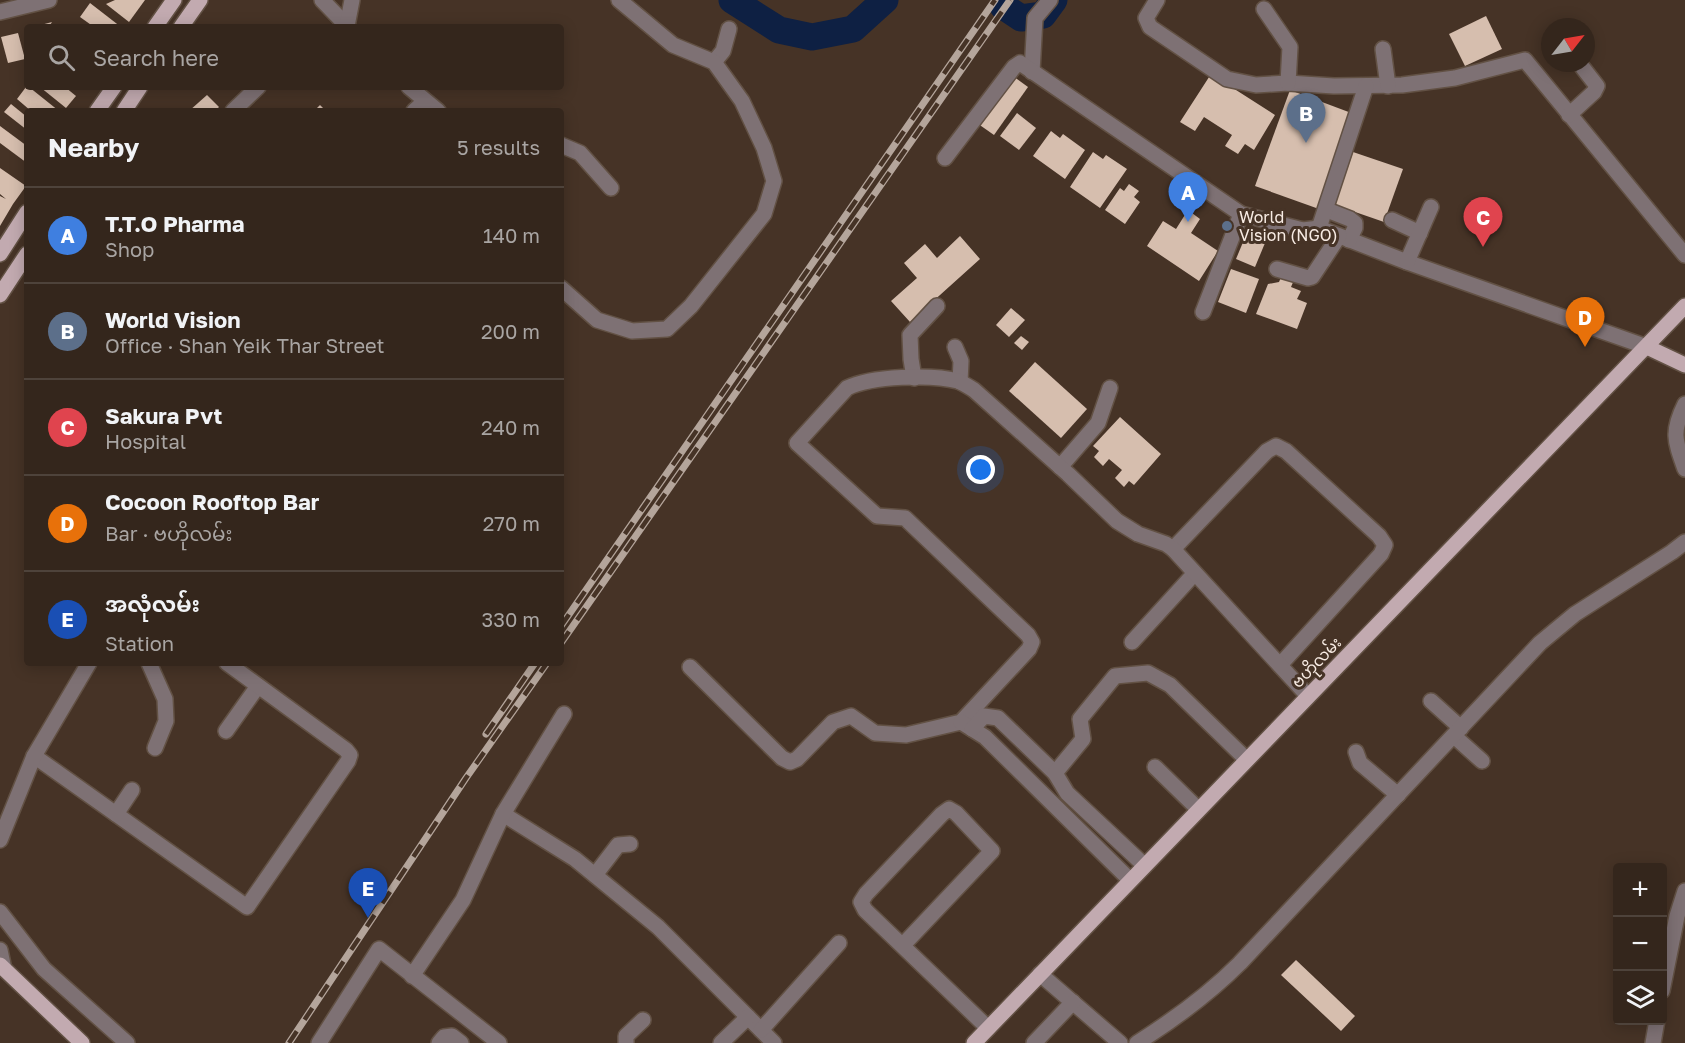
<!DOCTYPE html>
<meta charset="utf-8">
<style>
body{margin:0;font-family:"Golos Text","Noto Sans Myanmar",sans-serif;background:#3c2e25;color:#f1f3f6}
.controls{position:absolute;right:18px;bottom:18px;display:grid;overflow:hidden;border-radius:6px;box-shadow:0 3px 15px #0003}
.controls button{width:54px;height:54px;display:grid;place-items:center;padding:0;border:0;border-bottom:2px solid #4e433b;background:#34261c;color:#f1f3f6;font:30px sans-serif}
.compass{position:absolute;left:1541px;top:18px;width:54px;height:54px;border-radius:50%;background:#34261c;box-shadow:0 3px 15px #0003;rotate:59deg}
.you{position:absolute;left:981px;top:470px;width:21px;height:21px;margin:-15px;border:4px solid #fff;border-radius:50%;background:#1a73e8;box-shadow:0 0 0 9px #1a73e833}
.badge{display:grid;place-items:center;width:39px;height:39px;border-radius:50%;background:#9eca2f;color:#fff;font-size:20px;font-weight:700}
.pin{position:absolute;translate:-50% -50px;filter:drop-shadow(0 2px 3px #0008)}
.pin::after{content:'';position:absolute;top:32px;width:21px;height:18px;background:inherit;clip-path:polygon(0 0,100% 0,50% 100%)}
.list{margin:0;padding:0;list-style:none}
h2{display:flex;justify-content:space-between;align-items:center;height:78px;margin:0;padding:0 24px;font-size:26px}
h2 small{font-size:20px;font-weight:400;color:#a9a5a3}
.list li{display:grid;grid-template-columns:39px 1fr auto;gap:18px;align-items:center;box-sizing:border-box;height:96px;padding:0 24px;border-top:2px solid #4e433b}
.list b{display:block;font-size:22px;white-space:nowrap}
.list p{margin:0;font-size:20px;white-space:nowrap;color:#a9a5a3}
.list em{font-size:20px;font-style:normal;color:#a9a5a3}
.icon{flex:none;width:33px;height:33px;fill:none;stroke:currentColor;stroke-width:2;stroke-linecap:round;stroke-linejoin:round}
.map{position:relative;flex:none;width:1685px;height:1043px;overflow:hidden}
.search{position:absolute;background:#34261c;box-shadow:0 3px 15px #0003;left:24px;top:24px;width:540px;height:66px;display:flex;align-items:center;gap:15px;box-sizing:border-box;padding:0 21px;border-radius:6px;color:#a9a5a3;font-size:22px}
.panel{position:absolute;background:#34261c;box-shadow:0 3px 15px #0003;left:24px;top:108px;width:540px;height:558px;border-radius:6px}
.map>svg:first-child{display:block}
.lines{fill:none;stroke-linecap:round;stroke-linejoin:round}
.river{stroke:#0e2043;stroke-width:27}
.building{fill:#d6beae}
.minor-casing{stroke:#625144;stroke-width:18}
.major-casing{stroke:#625144;stroke-width:18}
.minor{stroke:#7e7174;stroke-width:15}
.major{stroke:#c2aab0;stroke-width:15}
.rail-casing{stroke:#b4a59b;stroke-width:7}
.rail{stroke:#463326;stroke-width:4.5;stroke-dasharray:14;stroke-linecap:butt}
.service-dot{fill:#5c6f8a;stroke:#463326;stroke-width:2}
.labels{text-anchor:middle;dominant-baseline:central;stroke-width:6;stroke-linejoin:round;paint-order:stroke}
.poi-label{font-size:16px;fill:#f8ece4;stroke:#463326;text-anchor:start}
.street-label{font-size:16px;fill:#f8ece4;stroke:#463326}
</style>
<div class="map">
<svg width="1685" height="1043" viewBox="0 0 1685 1043">
<rect width="100%" height="100%" fill="#463326"/>
<g class="lines">
<g class="river">
<path d="M732,0L779,30L812,37L853,29L885,0"/>
<path d="M1003,6L1021,18L1043,15L1054,0"/>
</g>
</g>
<g class="building">
<path d="M115,0H145L129,22L106,4Z"/>
<path d="M90,3L121,27H94L80,17Z"/>
<path d="M1486,16L1502,49L1465,66L1449,34Z"/>
<path d="M52,22L49,27H37V26Z"/>
<path d="M18,33L25,59L8,63L1,37Z"/>
<path d="M1009,73L1028,87L994,135L974,121Z"/>
<path d="M1211,74L1275,115L1254,150L1245,144L1238,154L1225,146L1232,135L1204,117L1195,131L1180,122Z"/>
<path d="M26,87H29L59,111H31L17,99Z"/>
<path d="M40,87H65L76,96L66,108Z"/>
<path d="M1290,90L1354,114L1319,209L1255,186Z"/>
<path d="M207,95L219,107L215,111H189Z"/>
<path d="M11,104L27,117V130L4,112Z"/>
<path d="M320,105L326,111H314Z"/>
<path d="M1017,113L1036,128L1019,150L1000,136Z"/>
<path d="M0,126L27,146V163L0,143Z"/>
<path d="M1051,131L1060,138L1063,134L1085,150L1065,179L1033,156Z"/>
<path d="M1093,152L1103,159L1106,155L1127,169L1100,208L1070,187Z"/>
<path d="M1353,152L1403,169L1384,222L1335,205Z"/>
<path d="M0,168L26,186L13,204L0,226V196L6,199L0,194Z"/>
<path d="M1129,184L1139,191L1134,197L1140,202L1125,224L1105,210L1120,188L1124,191Z"/>
<path d="M1188,210L1200,219L1191,233L1218,251L1199,281L1147,246L1163,221L1176,229Z"/>
<path d="M1246,235L1265,243L1255,267L1236,259Z"/>
<path d="M960,236L980,259L910,322L891,301L917,278L904,263L925,244L937,258Z"/>
<path d="M1231,269L1259,279L1246,313L1218,302Z"/>
<path d="M1282,275L1294,280L1291,287L1301,291L1297,299L1307,303L1297,329L1256,314L1268,284L1279,282Z"/>
<path d="M1011,308L1025,320L1009,337L996,325Z"/>
<path d="M1021,336L1029,342L1022,350L1014,343Z"/>
<path d="M1035,362L1087,409L1061,438L1009,391Z"/>
<path d="M1120,417L1161,454L1134,485L1129,481L1124,487L1115,478L1122,470L1109,459L1103,466L1094,457L1099,451L1093,446Z"/>
<path d="M1296,960L1355,1016L1341,1031L1281,975Z"/>
</g>
<g class="lines">
<g class="minor-casing">
<g id="minor">
<path d="M322,0L348,27"/>
<path d="M1157,0L1146,18L1150,27L1227,79L1256,85L1288,83L1334,86L1402,85L1455,78L1525,60L1685,255"/>
<path d="M1264,9L1290,47L1288,83"/>
<path d="M0,12L49,0"/>
<path d="M347,26L352,0"/>
<path d="M1383,49L1388,86"/>
<path d="M714,62L723,51L729,29"/>
<path d="M1032,72L1035,18L1050,0"/>
<path d="M409,87L438,111"/>
<path d="M233,111L258,87"/>
<path d="M414,111L425,101"/>
<path d="M1569,115L1594,92L1597,86L1583,68"/>
<path d="M561,145L580,153L611,188"/>
<path d="M945,158L1014,67L1020,63L1241,214L1303,230L1319,228L1407,262L1647,347"/>
<path d="M1327,210L1350,219L1355,223V228L1349,240"/>
<path d="M1392,220L1420,233"/>
<path d="M1319,228L1366,86"/>
<path d="M1407,262L1431,207"/>
<path d="M1277,269L1308,278L1312,277L1339,236"/>
<path d="M561,288L597,320L632,331L667,329L691,306L764,214L774,181L764,148L742,101L714,62L673,45L619,0"/>
<path d="M1203,312L1241,214"/>
<path d="M955,347L961,361L960,382"/>
<path d="M914,378L911,359L910,335L937,306"/>
<path d="M1685,404C1671,432 1675,441 1685,469"/>
<path d="M1060,467L1098,423L1110,388"/>
<path d="M1173,549L1267,451L1276,446L1286,451L1379,536L1385,545L1381,554L1280,665"/>
<path d="M1132,642L1194,574"/>
<path d="M149,663L165,699L166,721L155,748"/>
<path d="M690,667L782,758L790,762L797,759L833,722L851,716L875,733L906,735L961,722L1029,649L1032,642L1028,635L905,518L877,516L797,443L847,388C871,376 932,374 958,381C963,383 969,387 974,390L1068,474L1117,521L1138,534L1166,544L1173,549L1308,696"/>
<path d="M1431,701L1461,728"/>
<path d="M961,722L985,737L1130,880"/>
<path d="M972,729L984,716L998,718L1055,773"/>
<path d="M226,731L258,686"/>
<path d="M1454,736L1482,761"/>
<path d="M1356,752L1360,763L1398,795"/>
<path d="M34,756L247,907L348,761L350,755L346,750L227,663"/>
<path d="M1155,767L1198,809"/>
<path d="M116,814L132,790"/>
<path d="M503,814L575,859L658,927L774,1043"/>
<path d="M0,840L34,756L89,663"/>
<path d="M1144,865L1067,793L1055,773L1083,739L1080,719L1115,676L1148,673L1170,685L1246,759"/>
<path d="M595,875L618,845L630,844"/>
<path d="M0,912L44,969L127,1043"/>
<path d="M903,945L992,851L956,813L949,809L942,814L866,894L861,902L865,910L988,1028"/>
<path d="M0,950L4,969"/>
<path d="M1040,974L1120,1043"/>
<path d="M412,976L463,900L503,814L564,714"/>
<path d="M1662,991L1677,916L1685,891"/>
<path d="M761,1030L839,943"/>
<path d="M319,1043L379,949L499,1043"/>
<path d="M439,1043L444,1037L452,1036L461,1043"/>
<path d="M626,1043V1036L643,1020"/>
<path d="M721,1043L748,1017"/>
<path d="M1034,1043L1073,1002"/>
<path d="M1137,1043C1175,1019 1208,995 1240,963L1540,643L1575,614L1672,552L1685,542"/>
<path d="M1653,1043L1657,1020"/>
</g>
</g>
<g class="major-casing">
<g id="major">
<path d="M155,27L174,0"/>
<path d="M181,27L200,0"/>
<path d="M97,111L114,87"/>
<path d="M124,111L140,87"/>
<path d="M0,254L27,212"/>
<path d="M0,295L27,254"/>
<path d="M1647,347L1685,365"/>
<path d="M0,965L82,1043"/>
<path d="M974,1043L1685,306"/>
</g>
</g>
<use href="#minor" class="minor"/>
<use href="#major" class="major"/>
<g class="rail-casing">
<g id="rail">
<path d="M561,626L995,0"/>
<path d="M561,643L1010,0"/>
<path d="M486,734L535,663"/>
<path d="M289,1043L466,778L547,663"/>
</g>
</g>
<use href="#rail" class="rail"/>
</g>
<circle class="service-dot" cx="1227" cy="226" r="6"/>
<g class="labels">
<g class="poi-label">
<text x="1239" y="217">World<tspan x="1239" dy="18">Vision (NGO)</tspan></text>
</g>
<g class="street-label">
<text transform="translate(1316 662) rotate(-46)">ဗဟိုလမ်း</text>
</g>
</g>
</svg>
<div class="controls">
<button>+</button>
<button>−</button>
<button><svg class="icon" aria-label="layers" viewBox="0 0 24 24"><path d="M12 4l9 5-9 5-9-5zM3 14l9 5 9-5"/></svg></button>
</div>
<svg class="compass" viewBox="-18 -18 36 36"><path d="M0-13l5 13h-10z" fill="#e53935"/><path d="M0 13l5-13h-10z" fill="#a9a5a3"/></svg>
<div class="you"></div>
<div class="pin badge" style="left:1188px;top:222px;background:#3f7fe0">A</div>
<div class="pin badge" style="left:1306px;top:143px;background:#5c6f8a">B</div>
<div class="pin badge" style="left:1483px;top:247px;background:#e0444e">C</div>
<div class="pin badge" style="left:1585px;top:347px;background:#e8710a">D</div>
<div class="pin badge" style="left:368px;top:918px;background:#1a4fb4">E</div>
<div class="search"><svg class="icon" aria-label="search" viewBox="0 0 24 24"><circle cx="10" cy="10" r="6"/><path d="M15 15l6 6"/></svg>Search here</div>
<section class="panel">
<h2>Nearby<small>5 results</small></h2>
<ul class="list">
<li><span class="badge" style="background:#3f7fe0">A</span><div><b>T.T.O Pharma</b><p>Shop</p></div><em>140 m</em></li>
<li><span class="badge" style="background:#5c6f8a">B</span><div><b>World Vision</b><p>Office · Shan Yeik Thar Street</p></div><em>200 m</em></li>
<li><span class="badge" style="background:#e0444e">C</span><div><b>Sakura Pvt</b><p>Hospital</p></div><em>240 m</em></li>
<li><span class="badge" style="background:#e8710a">D</span><div><b>Cocoon Rooftop Bar</b><p>Bar · ဗဟိုလမ်း</p></div><em>270 m</em></li>
<li><span class="badge" style="background:#1a4fb4">E</span><div><b>အလုံလမ်း</b><p>Station</p></div><em>330 m</em></li>
</ul>
</section>
</div>
